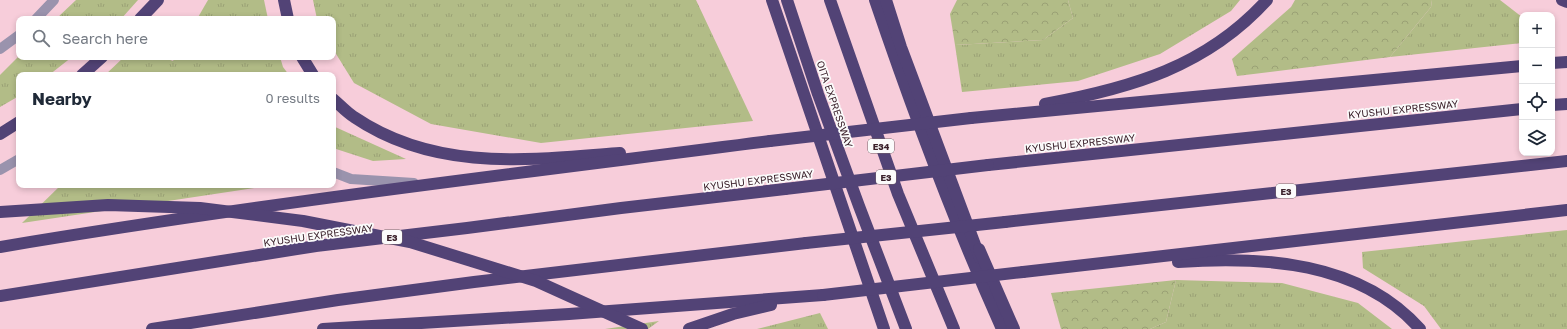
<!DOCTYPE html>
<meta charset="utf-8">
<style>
body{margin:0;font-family:"Golos Text",sans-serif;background:#f2f2f3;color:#1f2937}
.controls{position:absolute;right:12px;top:12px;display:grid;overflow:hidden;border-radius:8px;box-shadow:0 2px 6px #0003}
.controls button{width:36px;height:36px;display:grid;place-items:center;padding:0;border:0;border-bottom:1px solid #e0e1e3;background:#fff;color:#1f2937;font:20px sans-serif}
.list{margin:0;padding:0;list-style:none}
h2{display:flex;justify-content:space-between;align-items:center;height:52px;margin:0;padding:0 16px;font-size:17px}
h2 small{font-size:13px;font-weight:400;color:#747a83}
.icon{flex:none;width:22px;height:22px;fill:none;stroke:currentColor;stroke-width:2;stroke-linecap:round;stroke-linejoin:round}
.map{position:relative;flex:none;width:1567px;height:329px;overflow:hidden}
.search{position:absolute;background:#fff;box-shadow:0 2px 6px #0003;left:16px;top:16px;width:320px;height:44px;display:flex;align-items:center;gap:10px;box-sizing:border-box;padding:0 14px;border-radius:8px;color:#747a83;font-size:15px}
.panel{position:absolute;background:#fff;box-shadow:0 2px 6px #0003;left:16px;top:72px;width:320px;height:116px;border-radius:8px}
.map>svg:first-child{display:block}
.grass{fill:url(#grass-tufts)}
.forest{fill:url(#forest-crowns)}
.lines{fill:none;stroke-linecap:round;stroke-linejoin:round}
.service{stroke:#9a93ad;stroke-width:10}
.minor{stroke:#9a93ad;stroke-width:10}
.motorway{stroke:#524376;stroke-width:12}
.motorway-bridge{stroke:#524376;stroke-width:12}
.labels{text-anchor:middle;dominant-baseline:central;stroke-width:3.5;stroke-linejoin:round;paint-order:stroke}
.shield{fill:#fbfbfb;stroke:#756269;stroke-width:1}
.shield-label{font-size:9px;font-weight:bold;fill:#3b212b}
.street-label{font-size:10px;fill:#3b212b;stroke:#fbfbfb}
</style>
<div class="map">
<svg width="1567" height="329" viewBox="0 0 1567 329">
<defs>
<pattern id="grass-tufts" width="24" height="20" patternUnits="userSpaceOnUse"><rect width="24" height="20" fill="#b2bc87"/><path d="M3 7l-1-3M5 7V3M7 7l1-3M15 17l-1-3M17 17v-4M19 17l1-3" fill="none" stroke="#9aa175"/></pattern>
<pattern id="forest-crowns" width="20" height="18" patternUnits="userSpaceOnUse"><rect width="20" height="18" fill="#b2bc87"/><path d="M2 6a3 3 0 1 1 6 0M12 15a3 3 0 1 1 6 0" fill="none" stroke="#9aa175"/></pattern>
</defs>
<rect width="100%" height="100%" fill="#f7cdda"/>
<g class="grass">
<path d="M76,0H138L121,19H56Z"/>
<path d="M208,0H264L268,19H197Z"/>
<path d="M313,0H696L753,121L541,143L431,124L354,83L333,49V19H317Z"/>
<path d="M1068,0H1240L1231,11L1160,54L1078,81L962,92L955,45L1043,40L1073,18Z"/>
<path d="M1432,0H1500L1522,17V43L1390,57L1431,7Z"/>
<path d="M19,56L72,57L49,75H19V96L0,107V75Z"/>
<path d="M124,57H162L173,61L175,57H280L283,67L289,75H105Z"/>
<path d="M333,126L406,159L373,161L333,148Z"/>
<path d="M61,185H275L22,223Z"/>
<path d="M1567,230V329H1441L1424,306L1363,268L1362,252Z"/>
<path d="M1176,280L1282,283L1358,303L1392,329H1150L1166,322Z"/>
<path d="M820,313L828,329H757Z"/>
<path d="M659,321L648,329H605Z"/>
</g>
<g class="forest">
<path d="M957,0H1068L1073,18L1043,40L955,45L950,14Z"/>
<path d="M1295,0H1432L1431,7L1390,57L1237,76L1232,59L1291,7Z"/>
<path d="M1176,280L1166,322L1150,329H1061L1051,293Z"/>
</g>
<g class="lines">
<g class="service">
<path d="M0,170L19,159"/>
<path d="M333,172L351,179L414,183"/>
</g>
<g class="minor">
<path d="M36,19L54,0"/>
<path d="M0,49L19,35"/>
</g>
<g class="motorway">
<path d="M284,0L288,19"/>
<path d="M772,0L884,329"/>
<path d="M787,0L818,94L859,206L906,329"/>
<path d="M830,0L898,194L954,329"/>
<path d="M875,0C913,112 954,222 1002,329"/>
<path d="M886,0L901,47L980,258"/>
<path d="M1562,0L1567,2"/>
<path d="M140,19L158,0"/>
<path d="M302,57L313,75"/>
<path d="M1552,63L1567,62"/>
<path d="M82,75L102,57"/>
<path d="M333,99C340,105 346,112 354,117C435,172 528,160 620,153"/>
<path d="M1045,104C1131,88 1206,67 1267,0"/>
<path d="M1552,105L1567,104"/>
<path d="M971,118L1522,66"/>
<path d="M0,134L19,122"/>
<path d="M988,165L1522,109"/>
<path d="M1005,222L1567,161"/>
<path d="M0,247C256,204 513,174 770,141"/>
<path d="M979,249L1014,329"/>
<path d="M1178,262C1262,256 1360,261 1420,329"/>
<path d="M1023,272L1567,210"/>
<path d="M0,296L316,246L467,228L621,208L785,189"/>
<path d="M152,329L338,300L474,282L806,243"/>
<path d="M323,329L569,314L823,295"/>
<path d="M689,329L733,314L771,305"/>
</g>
<g class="motorway-bridge">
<path d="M770,141L971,118"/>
<path d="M785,189L988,165"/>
<path d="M0,212L108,205L200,208L303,221L410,242L536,281L642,329"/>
<path d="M806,243L1005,222"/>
<path d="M823,295L1023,272"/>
</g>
</g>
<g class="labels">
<g class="shield">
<rect x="868" y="139" width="26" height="14" rx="3"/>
<rect x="876" y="170" width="20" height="14" rx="3"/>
<rect x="1276" y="184" width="20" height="14" rx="3"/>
<rect x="382" y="230" width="20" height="14" rx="3"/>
</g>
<g class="shield-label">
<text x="881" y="146">E34</text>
<text x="886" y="177">E3</text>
<text x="1286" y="191">E3</text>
<text x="392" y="237">E3</text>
</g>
<g class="street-label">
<text transform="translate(835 104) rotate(71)">OITA EXPRESSWAY</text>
<text transform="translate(1403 109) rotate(-6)">KYUSHU EXPRESSWAY</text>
<text transform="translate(1080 143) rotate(-6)">KYUSHU EXPRESSWAY</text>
<text transform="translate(758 180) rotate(-7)">KYUSHU EXPRESSWAY</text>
<text transform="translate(318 235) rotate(-8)">KYUSHU EXPRESSWAY</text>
</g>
</g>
</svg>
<div class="controls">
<button>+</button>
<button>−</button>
<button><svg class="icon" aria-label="locate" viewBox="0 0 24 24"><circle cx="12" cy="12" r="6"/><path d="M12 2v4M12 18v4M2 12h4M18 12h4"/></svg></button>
<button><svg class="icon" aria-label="layers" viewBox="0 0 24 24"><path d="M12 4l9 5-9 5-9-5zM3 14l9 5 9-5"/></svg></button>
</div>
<div class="search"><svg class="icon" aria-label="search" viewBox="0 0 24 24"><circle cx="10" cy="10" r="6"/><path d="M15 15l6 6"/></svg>Search here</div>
<section class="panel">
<h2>Nearby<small>0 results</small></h2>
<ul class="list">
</ul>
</section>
</div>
